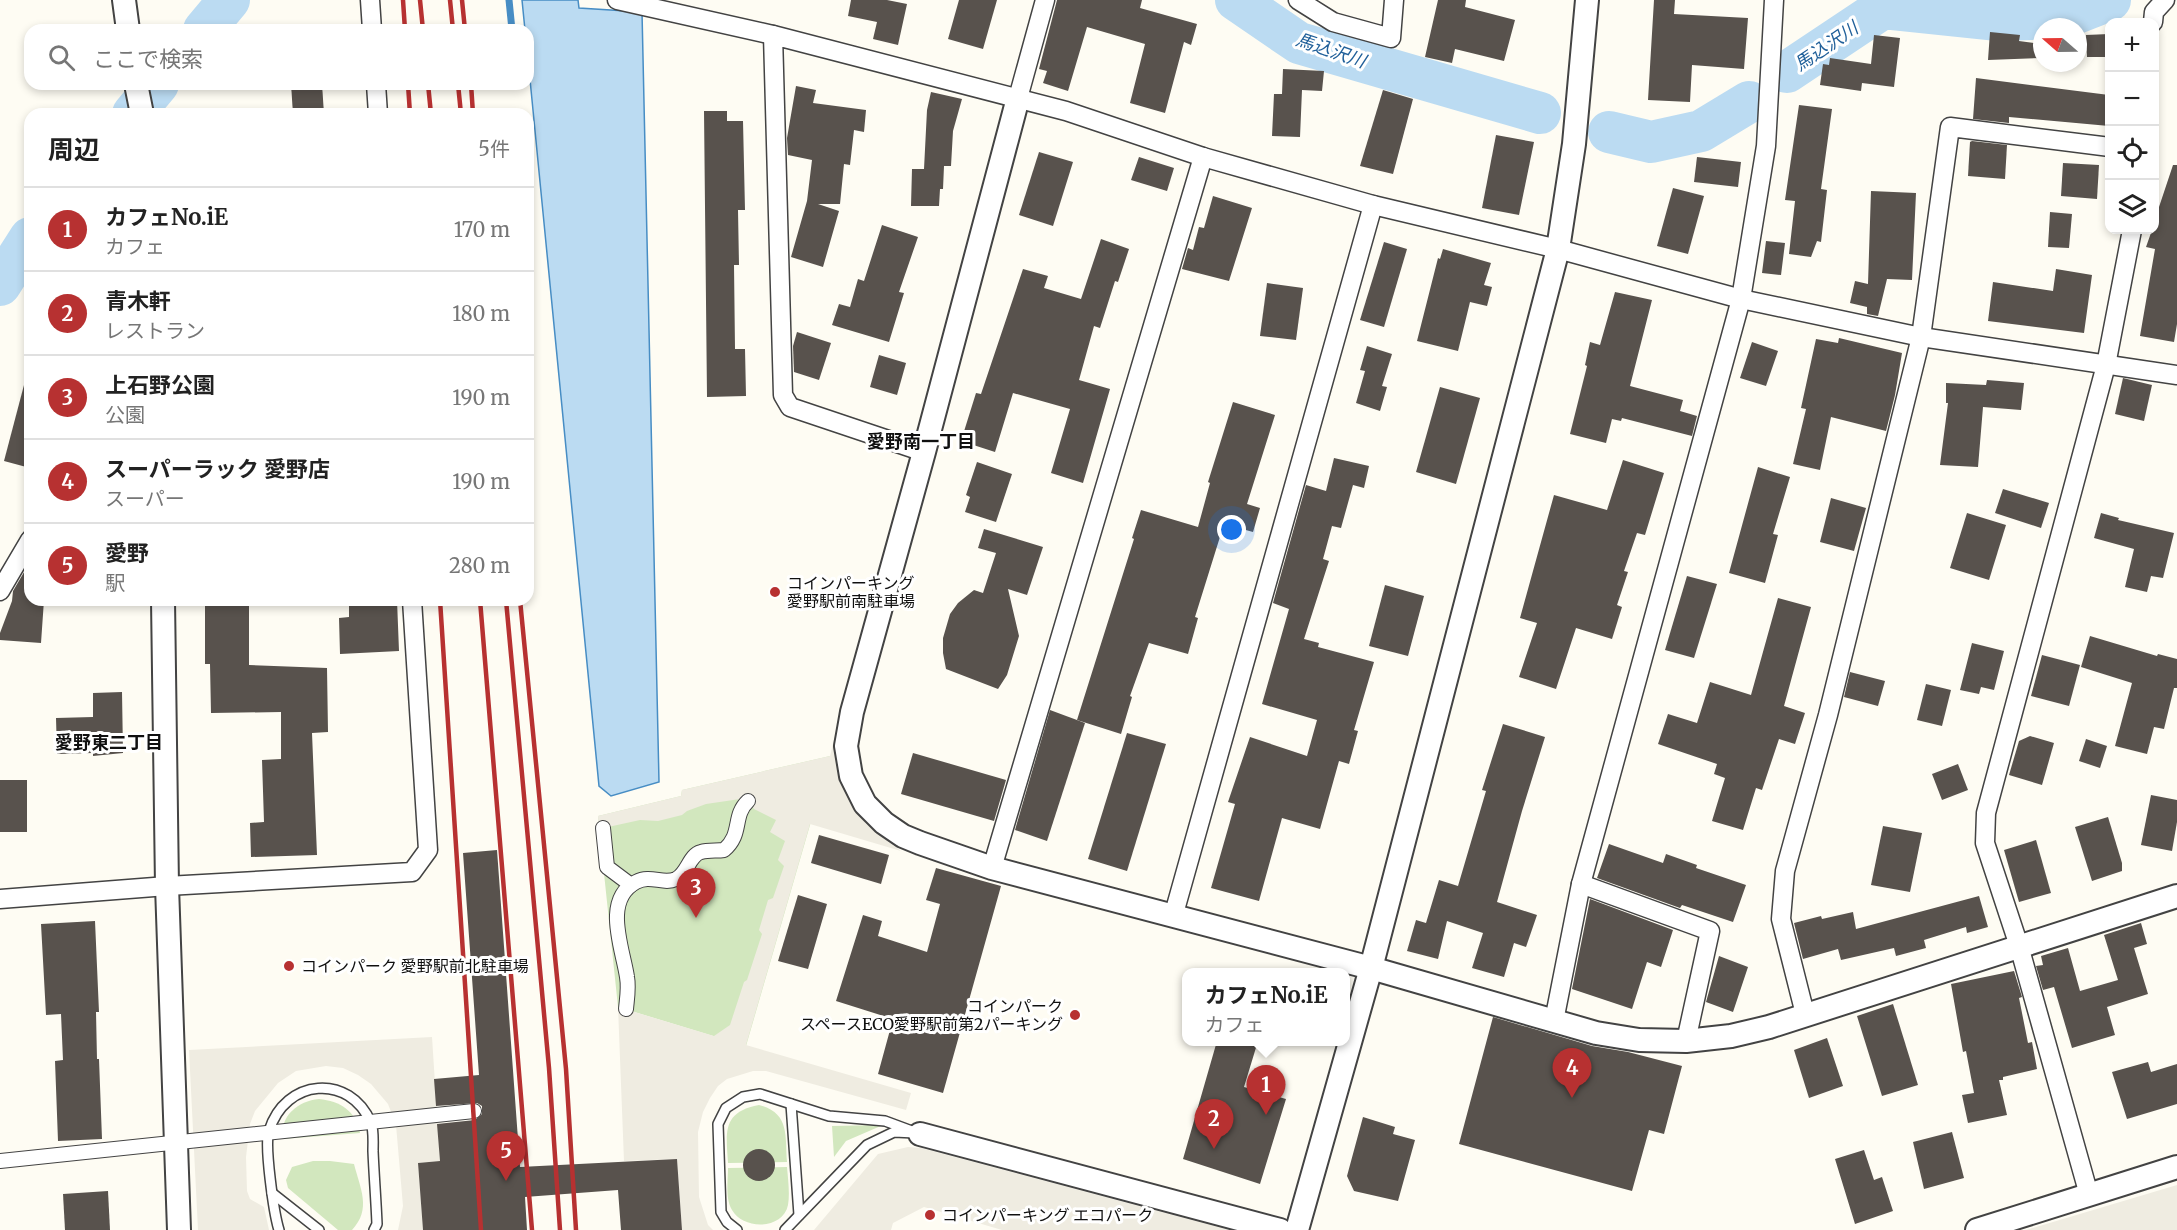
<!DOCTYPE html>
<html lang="ja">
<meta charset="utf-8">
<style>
body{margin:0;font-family:Merriweather,"Noto Sans JP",serif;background:#f6f6f6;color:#222}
.controls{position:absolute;right:18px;top:18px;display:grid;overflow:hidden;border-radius:12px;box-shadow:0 3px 9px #0003}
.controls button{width:54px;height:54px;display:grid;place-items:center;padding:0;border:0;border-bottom:2px solid #e0e0e0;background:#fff;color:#222;font:30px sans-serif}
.compass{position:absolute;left:2033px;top:18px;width:54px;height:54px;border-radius:50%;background:#fff;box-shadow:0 3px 9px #0003;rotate:290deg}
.you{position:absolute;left:1232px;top:530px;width:21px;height:21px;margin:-15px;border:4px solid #fff;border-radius:50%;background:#1a73e8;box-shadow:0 0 0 9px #1a73e833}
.badge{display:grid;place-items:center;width:39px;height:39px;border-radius:50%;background:#b73131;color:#fff;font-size:20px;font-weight:700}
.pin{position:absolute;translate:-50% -50px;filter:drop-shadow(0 2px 3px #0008)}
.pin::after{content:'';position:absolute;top:32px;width:21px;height:18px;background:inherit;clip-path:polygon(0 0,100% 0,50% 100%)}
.popup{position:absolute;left:1182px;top:968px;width:168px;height:78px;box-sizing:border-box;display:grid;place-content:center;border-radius:12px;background:#fff;filter:drop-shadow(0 2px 4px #0005);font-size:20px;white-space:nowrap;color:#767676}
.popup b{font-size:22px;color:#222}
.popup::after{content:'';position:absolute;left:50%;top:100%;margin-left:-12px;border:12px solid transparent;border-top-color:#fff}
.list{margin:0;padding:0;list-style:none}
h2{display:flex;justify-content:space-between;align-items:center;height:78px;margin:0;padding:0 24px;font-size:26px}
h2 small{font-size:20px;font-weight:400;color:#767676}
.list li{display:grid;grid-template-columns:39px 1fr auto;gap:18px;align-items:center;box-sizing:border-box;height:84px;padding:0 24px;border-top:2px solid #e0e0e0}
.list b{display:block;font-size:22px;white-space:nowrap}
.list p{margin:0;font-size:20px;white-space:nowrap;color:#767676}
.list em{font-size:20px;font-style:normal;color:#767676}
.icon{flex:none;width:33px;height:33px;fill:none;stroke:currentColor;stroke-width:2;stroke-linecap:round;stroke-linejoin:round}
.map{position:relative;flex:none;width:2177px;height:1230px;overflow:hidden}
.search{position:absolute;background:#fff;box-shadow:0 3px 9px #0003;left:24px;top:24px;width:510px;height:66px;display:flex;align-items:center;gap:15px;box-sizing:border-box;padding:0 21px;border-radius:18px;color:#767676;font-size:22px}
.panel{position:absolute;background:#fff;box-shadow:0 3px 9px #0003;left:24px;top:108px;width:510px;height:498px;border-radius:18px}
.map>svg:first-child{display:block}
.green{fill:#d2e7be}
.plaza{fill:#efece1}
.water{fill:#bbdbf2;stroke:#478dc4;stroke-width:1.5}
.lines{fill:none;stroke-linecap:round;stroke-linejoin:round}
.stream{stroke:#478dc4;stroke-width:7}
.river{stroke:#bbdbf2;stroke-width:42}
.building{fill:#58524d}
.service-casing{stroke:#434343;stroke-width:12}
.pedestrian-casing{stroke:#434343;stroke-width:16}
.minor-casing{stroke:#434343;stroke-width:21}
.tertiary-casing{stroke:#434343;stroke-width:26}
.service{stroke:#fff;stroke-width:9}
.pedestrian{stroke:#fff;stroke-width:14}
.minor{stroke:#fff;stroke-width:18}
.tertiary{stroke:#fff;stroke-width:22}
.rail{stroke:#b73131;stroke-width:4.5}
.poi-dot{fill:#b73131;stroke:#fff;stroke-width:2}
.labels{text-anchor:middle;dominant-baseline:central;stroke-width:6;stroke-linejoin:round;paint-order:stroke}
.poi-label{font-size:16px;fill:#101010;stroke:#fff;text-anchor:start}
.water-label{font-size:18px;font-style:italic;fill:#21609a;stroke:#fff}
.neighbourhood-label{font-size:18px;font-weight:bold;fill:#101010;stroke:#fff}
</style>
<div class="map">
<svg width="2177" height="1230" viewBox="0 0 2177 1230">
<rect width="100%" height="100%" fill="#fefcf3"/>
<g class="green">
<path d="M830,756L746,1046L618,1007L598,816L681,796L682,790Z"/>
<path d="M319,1099C340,1101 356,1111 360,1133L283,1139C279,1116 298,1101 319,1099Z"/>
<path d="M759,1105C790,1113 785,1136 787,1162L728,1163C726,1132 722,1112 759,1105Z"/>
<path d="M883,1125L846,1141L834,1157L832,1126Z"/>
<path d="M313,1161H330L354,1164C360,1188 372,1209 352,1230H338L288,1188L286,1180L292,1167Z"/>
<path d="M787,1167C788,1179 790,1193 788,1205C783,1230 743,1230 732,1210C725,1198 728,1181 728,1168Z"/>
</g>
<g class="plaza">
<path d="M838,724V757L857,812L866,824L901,851L810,824L746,1045L911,1093L906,1110L766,1071H753L727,1079L718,1086L710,1098L703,1112L698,1132L699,1197L708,1225L713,1230H682L677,1159L624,1161L618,1007L714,1036L730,1025L744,982L747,980L762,934L759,930L768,900L773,898L784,866L778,860L785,841L770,832L776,820L754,809L747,798L706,804L687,811L682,815L658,821L640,820L599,829L598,816L681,796L682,790L830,756Z"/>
<path d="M432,1037L440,1161L418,1163L423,1230H398L403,1206L396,1125L388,1104L371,1084L358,1075L343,1068L326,1066L296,1071L278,1083L255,1111L250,1124L246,1157L247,1191L250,1199L264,1207L269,1230H198L189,1050Z"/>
<path d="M908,1147L921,1148L1229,1230H1002L924,1207L893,1223L891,1230H814L878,1154Z"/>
<path d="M2177,1185V1230H2026Z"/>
</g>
<path class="water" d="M522,0H578L579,8L642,12L659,782L611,796L599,786L528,59V30H525Z"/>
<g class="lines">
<path class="stream" d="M509,0L512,30"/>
<g class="river">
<path d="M1236,0L1299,43L1540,113"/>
<path d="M204,30L229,0"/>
<path d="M1787,72L1883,8L1998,20L2064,18L2110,0"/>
<path d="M133,114L158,84"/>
<path d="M1609,132L1651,142L1701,131L1749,102"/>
<path d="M0,285L30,238"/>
</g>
</g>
<g class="building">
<path d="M851,0H887L907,4L898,45L873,39L877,22L848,16Z"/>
<path d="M959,0H997L983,49L948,39Z"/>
<path d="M1057,0H1142L1140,8L1197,24L1191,45L1184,42L1165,113L1130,103L1145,44L1087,27L1068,91L1043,83L1047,71L1039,69Z"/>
<path d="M1438,0H1466L1465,7L1515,20L1504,61L1455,49L1452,63L1425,57Z"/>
<path d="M1654,0H1675L1674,14L1748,18L1744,69L1692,65L1690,102L1648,100Z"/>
<path d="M1990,32L2020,35L2019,41L2042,44V58L1988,60Z"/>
<path d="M2109,34V57H2087L2086,35Z"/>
<path d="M1874,35L1900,38L1894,87L1862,83L1861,91L1820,85L1823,64L1829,65L1830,58L1871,64Z"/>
<path d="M1283,69L1324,71L1322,91L1302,90L1300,137L1272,136L1274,94H1282Z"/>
<path d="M1976,78L2109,95V126L2009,117V123L1973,119Z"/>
<path d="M291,84H322L324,114H293Z"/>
<path d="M796,86L816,90L813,103L866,110L864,132L854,130L850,165L844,164L840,204H818L839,211L823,267L791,257L807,201L812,160L788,155L787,138Z"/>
<path d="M1383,90L1413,99L1393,174L1360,166Z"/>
<path d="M931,92L962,99L953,131L951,166H944L943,189H940L939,206H911L912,169H924L927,110Z"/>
<path d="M1799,105L1832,109L1821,189L1827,190L1821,242L1817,241L1811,257L1789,254L1795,201L1785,200Z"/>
<path d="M704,111H727V121H743L745,210H738L739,265H734L735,349H745L746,396L707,397Z"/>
<path d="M1496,135L1534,142L1519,215L1482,208Z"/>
<path d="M1972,141L2007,145L2005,179L1968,176L1970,142Z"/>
<path d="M1039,152L1073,162L1053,226L1019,215Z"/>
<path d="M1139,157L1174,168L1167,191L1131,180Z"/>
<path d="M1697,157L1741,162L1738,187L1694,182Z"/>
<path d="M2063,163L2099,165L2097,199L2061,196Z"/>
<path d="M2173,165H2177V324L2174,342L2140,336L2155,249L2146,247L2152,230H2154V222Z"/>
<path d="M1673,188L1704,196L1688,254L1657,246Z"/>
<path d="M1871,191L1916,193L1912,280L1887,279L1878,316L1867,314V307L1850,303L1855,281L1868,284Z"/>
<path d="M1213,196L1252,208L1229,281L1182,269L1188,248L1193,250L1199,227L1204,228Z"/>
<path d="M2050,212L2072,214L2069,248L2048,247Z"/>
<path d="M882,225L918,237L899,292L904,293L889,342L832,325L839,304L850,307L858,279L864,281Z"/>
<path d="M1101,239L1129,249L1118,282L1115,281L1100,328L1094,326L1079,380L1110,389L1083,483L1051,473L1070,409L1013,393L995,452L961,441L976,393L981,394L1023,269L1048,276L1044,288L1081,299Z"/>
<path d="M1766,241L1785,243L1781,275L1762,273Z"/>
<path d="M1384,242L1407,249L1384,327L1360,320Z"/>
<path d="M1443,249L1491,263L1484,285L1492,287L1487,306L1470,302L1458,351L1417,341L1438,258L1440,259Z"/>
<path d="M2056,269L2092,275L2084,333L1988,321L1993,282L2053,291Z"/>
<path d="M1267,283L1303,288L1296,340L1260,336Z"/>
<path d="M1615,292L1652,300L1630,386L1683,400L1680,411L1697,416L1692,436L1622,418L1621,421L1612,419L1606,443L1570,434L1587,366L1585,365L1590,342L1600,345Z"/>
<path d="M797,332L831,343L819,380L794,372L793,346Z"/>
<path d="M1839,338L1902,353L1895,395L1886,431L1831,417L1820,470L1793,464L1806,409L1801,408L1816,339L1838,343Z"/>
<path d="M1752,342L1778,351L1766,386L1740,378Z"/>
<path d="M1367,346L1392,354L1382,386L1387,387L1380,411L1356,403L1365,371L1360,370Z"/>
<path d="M879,355L906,363L897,395L870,387Z"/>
<path d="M2123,378L2152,385L2144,421L2115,414Z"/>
<path d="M1987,380L2024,383L2021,410L1983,407L1978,467L1940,465L1948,403H1946V383L1986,385Z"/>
<path d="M24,385L30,386V468L4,461Z"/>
<path d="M1440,387L1480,398L1456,484L1416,472Z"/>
<path d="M1233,402L1275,415L1247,504L1260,508L1253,532L1224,524L1195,617L1198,618L1188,654L1149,643L1130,696L1132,697L1121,734L1077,720L1134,539L1132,538L1141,510L1198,527L1210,483L1208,482Z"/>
<path d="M1334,458L1369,466L1364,488L1353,485L1341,528L1332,526L1323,559L1329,561L1304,639L1319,643L1318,647L1374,662L1354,730L1358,731L1349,764L1339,761L1320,829L1282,818L1259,901L1211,888L1235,804L1228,802L1250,737L1307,756L1317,720L1262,704L1289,609L1273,603L1306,485L1326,491Z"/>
<path d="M1623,460L1664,473L1645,535L1637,533L1624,571L1628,572L1617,605L1622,607L1612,639L1576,628L1556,689L1519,677L1537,623L1520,618L1554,495L1607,510Z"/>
<path d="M977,462L1012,474L996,522L965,512L970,497L966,495Z"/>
<path d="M1758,467L1790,477L1773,534L1778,535L1765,583L1729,573Z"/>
<path d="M2003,489L2049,503L2041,528L1995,513Z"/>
<path d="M1831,498L1866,508L1854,551L1820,542Z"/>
<path d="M1967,513L2006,525L1989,580L1950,568Z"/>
<path d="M2101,513L2119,518L2118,520L2174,533L2163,578L2151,576L2147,592L2125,587L2134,549L2094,538Z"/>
<path d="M984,529L1043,547L1027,595L1008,589L1019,636L1007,675L998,689L946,669L943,653V638L950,614L958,603L974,590L983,593L996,553L978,548Z"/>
<path d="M30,562V600H44L41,643L0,640V633L12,601L13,591Z"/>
<path d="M1687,576L1717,584L1694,658L1665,650Z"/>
<path d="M1385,585L1424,596L1408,656L1369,646Z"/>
<path d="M1778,598L1811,607L1784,706L1805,713L1795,744L1779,739L1762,790L1756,788L1743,830L1712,821L1725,778L1714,774L1717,764L1658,744L1668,714L1697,723L1710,682L1751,695Z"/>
<path d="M205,600H249V665L327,668L328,732L312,733L317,855L251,857L250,823L264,822L262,760L281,759V712L211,713L210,664H205Z"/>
<path d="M397,600L399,651L340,654L339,618L349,617V601Z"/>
<path d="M2090,636L2157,656L2158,654L2177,659V688H2174L2164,729L2154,727L2147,754L2115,746L2132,683L2081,667Z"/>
<path d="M1972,643L2004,651L1994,690L1981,687L1979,694L1960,690Z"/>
<path d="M2042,655L2080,665L2069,706L2031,696Z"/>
<path d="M1850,672L1885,681L1878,706L1844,697Z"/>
<path d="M1926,684L1951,690L1942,726L1917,720Z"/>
<path d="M122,692L123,753L93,756V753L57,754L56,718L93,717V693Z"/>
<path d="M1050,710L1085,723L1047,841L1015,830Z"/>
<path d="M1503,724L1545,737L1522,811L1497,902L1537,915L1526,947L1514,943L1504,977L1472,968L1483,933L1447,921L1438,959L1407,951L1416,920L1426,923L1439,880L1458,886L1486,791L1482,790Z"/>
<path d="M1127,733L1166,744L1127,871L1088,859Z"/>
<path d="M2030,736L2054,743L2042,785L2009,775L2019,741Z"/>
<path d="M2086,739L2107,746L2100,768L2079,761Z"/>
<path d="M913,753L1006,780L994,821L901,794Z"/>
<path d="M1958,764L1968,790L1942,800L1932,774Z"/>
<rect x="0" y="780" width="27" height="52"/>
<path d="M2151,795L2177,800V822L2172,851L2141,845Z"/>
<path d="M2108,817L2122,863V871L2092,881L2075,827Z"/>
<path d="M1883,826L1922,833L1910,892L1871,885Z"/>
<path d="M819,835L889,855L881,884L811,863Z"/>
<path d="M2036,840L2051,893L2019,902L2004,850Z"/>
<path d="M1609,844L1663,863L1666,854L1697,865L1696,868L1746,885L1733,922L1682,905L1680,908L1597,878Z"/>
<path d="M497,850L520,1167L677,1159L682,1230H621L618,1190L525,1197L527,1230H423L418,1163L440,1161L437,1124L475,1120L482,1114V1106L477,1103L436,1106L434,1079L479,1075L463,853Z"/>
<path d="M936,868L1001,886L943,1093L878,1074L893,1019L836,1001L863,915L882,921L878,936L927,952L940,904L926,900Z"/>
<path d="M798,895L827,904L808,969L778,961Z"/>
<path d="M1979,896L1988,927L1967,933L1966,927L1924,940L1926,948L1896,956L1894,948L1841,960L1838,949L1803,959L1794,923L1821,916L1822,919L1853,912L1856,929Z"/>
<path d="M1590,899L1673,930L1661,967L1647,962L1632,1009L1572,989Z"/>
<path d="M95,921L99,1012H96L97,1059H99L102,1139L58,1141L55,1061L63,1060L61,1014L46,1015L41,924Z"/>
<path d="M2141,923L2147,944L2134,948L2148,994L2107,1007L2115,1035L2072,1048L2054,987L2043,990L2036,966L2043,965L2041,956L2068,948L2080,991L2118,980L2104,935Z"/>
<path d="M1719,956L1748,967L1733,1012L1706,1002Z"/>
<path d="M2014,971L2022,997L2019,998L2028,1043L2032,1042L2037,1069L2003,1077V1080H1999L2007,1115L1968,1123L1962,1095L1974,1093L1966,1051L1963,1052L1951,984Z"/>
<path d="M1893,1004L1918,1085L1882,1096L1857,1016Z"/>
<path d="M1493,1017L1592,1046L1628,1052L1682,1066L1664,1134L1649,1130L1632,1191L1459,1144Z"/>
<path d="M1827,1038L1843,1086L1809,1098L1794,1050Z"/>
<path d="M1217,1041H1258L1244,1087L1286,1099L1260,1184L1183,1159Z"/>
<path d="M2148,1062L2151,1072L2177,1064V1104L2127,1119L2112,1072Z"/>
<path d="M1363,1117L1395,1127L1393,1134L1415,1140L1398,1201L1354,1191L1347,1176Z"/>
<path d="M1952,1132L1964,1178L1924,1189L1913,1142Z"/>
<circle cx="759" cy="1165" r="16"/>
<path d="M1864,1150L1874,1180L1882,1177L1893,1211L1855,1224L1835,1159Z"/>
<path d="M108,1191L110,1230H65L63,1194Z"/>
</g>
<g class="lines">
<g class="service-casing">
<g id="service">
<path d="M791,1104L799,1215"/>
<path d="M272,1193L319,1230"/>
<path d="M279,1230C274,1214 264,1145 269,1131C285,1078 350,1073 371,1123C374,1131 373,1142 373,1151C374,1175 376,1199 377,1224L374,1230"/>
<path d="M737,1230L727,1222L721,1212L718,1124L726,1108L743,1097L760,1094L829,1116L885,1121L920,1134"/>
<path d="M785,1230L867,1145L894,1132L915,1133"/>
</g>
</g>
<g class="pedestrian-casing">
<g id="pedestrian">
<path d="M603,828L607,867L631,885"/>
<path d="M626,1009C627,998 629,988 627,977C623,949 602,900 636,882C651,874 663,885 676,879C688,873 689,855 701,852C708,850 717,851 724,850C743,834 732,816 748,801"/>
<path d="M0,1161L474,1111"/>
</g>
</g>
<g class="minor-casing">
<g id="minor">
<path d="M370,0L372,30"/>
<path d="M617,0L773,35"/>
<path d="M1298,0L1333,22L1391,38L1394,0"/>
<path d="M2153,22L2154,12L2165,0"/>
<path d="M376,84L378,114"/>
<path d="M1018,98L1045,0"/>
<path d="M924,452L790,407L783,395L773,35L1066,111L1203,157L1373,205L1558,249L1741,299L1921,337L2177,375"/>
<path d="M0,591L30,540"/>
<path d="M992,868L1203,157"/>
<path d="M1581,884L1710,931L1686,1041"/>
<path d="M0,899L167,886L412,872L428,850L412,600"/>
<path d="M1173,917L1373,205"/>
<path d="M1805,1014L1781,919L1785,871L1828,715L1921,337L1950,127L2110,147"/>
<path d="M1554,1021L1581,884L1741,299L1766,146L1774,0"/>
<path d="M2089,1195L2019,946L1985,843L1986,813L2106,365L2132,230"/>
</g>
</g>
<g class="tertiary-casing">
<g id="tertiary">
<path d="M124,0L128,30"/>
<path d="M136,84L142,114"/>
<path d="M1018,98L924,452L852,712L846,746L851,776L865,804L884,823L903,836L920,843L992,868L1371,968L1596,1033L1639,1040L1686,1041L1731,1036L1769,1027L2177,896"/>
<path d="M163,600L167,886L179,1230"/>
<path d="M920,1134L1280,1230"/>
<path d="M1297,1230L1371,968L1558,249L1574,144L1587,0"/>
<path d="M1977,1230L2177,1167"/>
</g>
</g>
<use href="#service" class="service"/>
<use href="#pedestrian" class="pedestrian"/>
<use href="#minor" class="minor"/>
<use href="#tertiary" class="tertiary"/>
<g class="rail">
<path d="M403,0L405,30"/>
<path d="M420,0L423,30"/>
<path d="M450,0L453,30"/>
<path d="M462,0L465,30"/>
<path d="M408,84L410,114"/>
<path d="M428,84L431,114"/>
<path d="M458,84L461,114"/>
<path d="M471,84L473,114"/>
<path d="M440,600L481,1230"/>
<path d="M480,600L532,1230"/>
<path d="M506,600L549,1068L560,1230"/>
<path d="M520,600L566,1069L576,1230"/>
</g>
</g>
<g class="poi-dot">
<circle cx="775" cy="592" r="6"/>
<circle cx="289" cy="966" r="6"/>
<circle cx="1075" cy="1015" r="6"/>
<circle cx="930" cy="1215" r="6"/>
</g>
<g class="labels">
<g class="poi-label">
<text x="787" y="583">コインパーキング<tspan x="787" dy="18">愛野駅前南駐車場</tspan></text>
<text x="301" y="966">コインパーク 愛野駅前北駐車場</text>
<text x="1063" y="1006" text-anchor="end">コインパーク<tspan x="1063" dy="18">スペースECO愛野駅前第2パーキング</tspan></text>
<text x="942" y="1215">コインパーキング エコパーク</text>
</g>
<g class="water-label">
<text transform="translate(1826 46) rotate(-34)">馬込沢川</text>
<text transform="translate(1331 50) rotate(19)">馬込沢川</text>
</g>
<g class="neighbourhood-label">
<text x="921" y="441">愛野南一丁目</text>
<text x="109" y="742">愛野東二丁目</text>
</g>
</g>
</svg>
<div class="controls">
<button>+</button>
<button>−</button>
<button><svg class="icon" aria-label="locate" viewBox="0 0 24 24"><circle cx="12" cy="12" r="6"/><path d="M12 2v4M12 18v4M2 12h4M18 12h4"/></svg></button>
<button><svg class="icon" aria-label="layers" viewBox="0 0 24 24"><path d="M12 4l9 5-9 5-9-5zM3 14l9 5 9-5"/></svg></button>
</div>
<svg class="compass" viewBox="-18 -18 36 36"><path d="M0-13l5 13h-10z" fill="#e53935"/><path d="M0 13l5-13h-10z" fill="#767676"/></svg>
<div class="you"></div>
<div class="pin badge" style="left:1266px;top:1115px">1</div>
<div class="popup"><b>カフェNo.iE</b>カフェ</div>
<div class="pin badge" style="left:1214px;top:1149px">2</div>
<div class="pin badge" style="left:696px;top:918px">3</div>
<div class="pin badge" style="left:1572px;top:1098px">4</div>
<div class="pin badge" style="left:506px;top:1181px">5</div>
<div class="search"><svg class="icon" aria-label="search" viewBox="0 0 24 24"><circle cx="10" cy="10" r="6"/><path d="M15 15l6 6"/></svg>ここで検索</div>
<section class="panel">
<h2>周辺<small>5件</small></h2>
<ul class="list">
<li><span class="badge">1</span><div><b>カフェNo.iE</b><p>カフェ</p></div><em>170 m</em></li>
<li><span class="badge">2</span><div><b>青木軒</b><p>レストラン</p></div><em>180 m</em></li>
<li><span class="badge">3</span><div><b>上石野公園</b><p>公園</p></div><em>190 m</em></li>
<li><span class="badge">4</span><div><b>スーパーラック 愛野店</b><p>スーパー</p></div><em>190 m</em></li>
<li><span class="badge">5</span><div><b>愛野</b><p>駅</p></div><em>280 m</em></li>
</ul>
</section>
</div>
